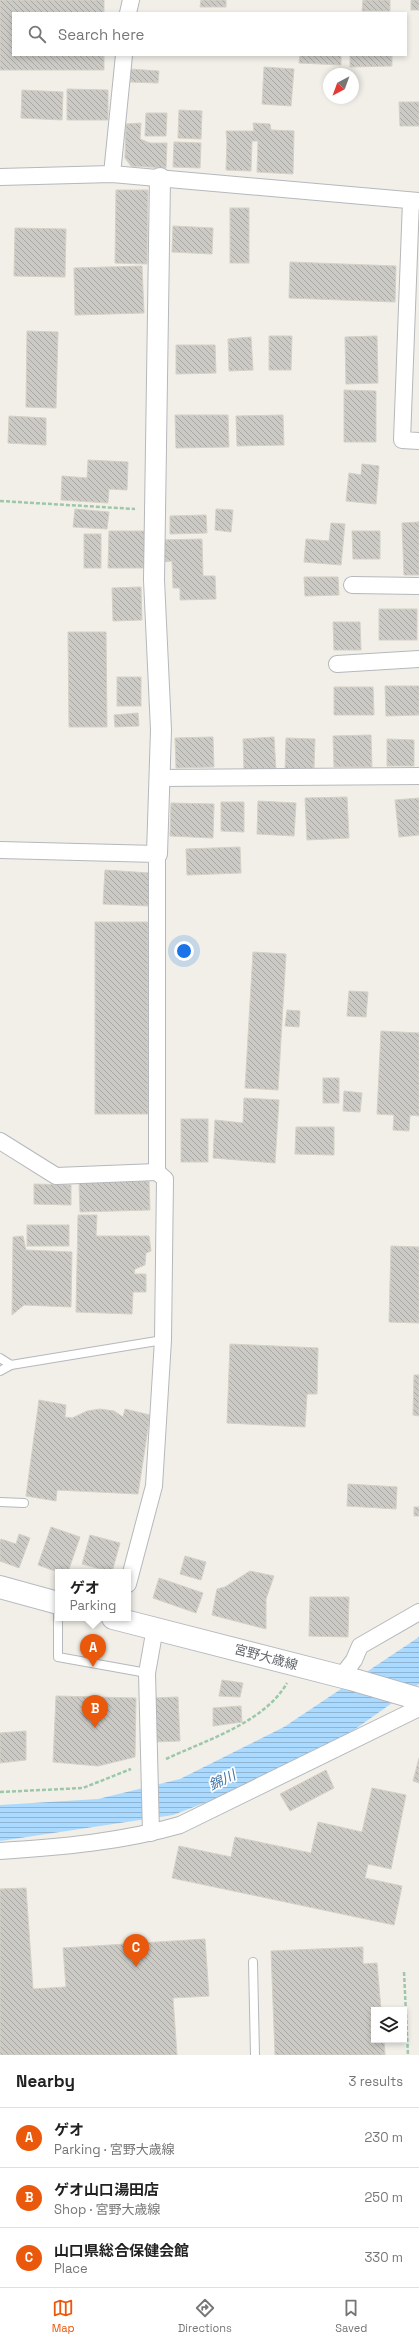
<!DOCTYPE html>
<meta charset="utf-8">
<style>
body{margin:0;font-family:"Space Grotesk","Noto Sans JP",sans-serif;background:#f6f6f6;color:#222}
.controls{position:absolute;right:12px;bottom:12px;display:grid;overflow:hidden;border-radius:0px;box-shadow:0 2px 6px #0003}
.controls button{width:36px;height:36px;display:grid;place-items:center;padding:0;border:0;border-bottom:1px solid #e0e0e0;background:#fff;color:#222;font:20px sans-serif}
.compass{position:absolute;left:323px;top:68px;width:36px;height:36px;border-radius:50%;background:#fff;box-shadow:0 2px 6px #0003;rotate:221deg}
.you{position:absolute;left:184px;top:951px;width:14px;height:14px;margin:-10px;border:3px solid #fff;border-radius:50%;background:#1a73e8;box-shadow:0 0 0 6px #1a73e833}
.badge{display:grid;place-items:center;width:26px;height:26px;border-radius:50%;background:#ea580c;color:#fff;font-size:13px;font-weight:700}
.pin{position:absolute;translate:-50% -33px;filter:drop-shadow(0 1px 2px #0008)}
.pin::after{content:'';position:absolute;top:21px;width:14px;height:12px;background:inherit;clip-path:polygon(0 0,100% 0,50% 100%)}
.popup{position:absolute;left:55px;top:1569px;width:76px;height:52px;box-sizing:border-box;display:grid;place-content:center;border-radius:0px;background:#fff;filter:drop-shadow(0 1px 3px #0005);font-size:13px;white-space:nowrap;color:#767676}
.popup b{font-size:15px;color:#222}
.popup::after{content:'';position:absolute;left:50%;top:100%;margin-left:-8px;border:8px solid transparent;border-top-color:#fff}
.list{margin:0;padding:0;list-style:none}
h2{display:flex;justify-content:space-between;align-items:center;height:52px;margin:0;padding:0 16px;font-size:17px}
h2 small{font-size:13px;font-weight:400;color:#767676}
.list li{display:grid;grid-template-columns:26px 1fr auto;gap:12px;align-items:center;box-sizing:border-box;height:60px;padding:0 16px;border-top:1px solid #e0e0e0}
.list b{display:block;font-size:15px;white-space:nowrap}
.list p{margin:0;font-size:13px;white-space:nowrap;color:#767676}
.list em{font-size:13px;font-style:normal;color:#767676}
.icon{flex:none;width:22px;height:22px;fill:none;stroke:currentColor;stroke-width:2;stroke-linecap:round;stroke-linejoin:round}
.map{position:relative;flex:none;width:419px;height:2055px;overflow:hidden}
.search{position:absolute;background:#fff;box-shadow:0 2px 6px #0003;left:12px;right:12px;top:12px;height:44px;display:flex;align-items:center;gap:10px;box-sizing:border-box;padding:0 14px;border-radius:0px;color:#767676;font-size:15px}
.sheet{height:232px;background:#fff}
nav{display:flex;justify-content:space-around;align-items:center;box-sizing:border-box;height:56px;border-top:1px solid #e0e0e0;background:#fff;font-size:11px;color:#767676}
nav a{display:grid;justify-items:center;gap:2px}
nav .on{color:#ea580c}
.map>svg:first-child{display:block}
.water{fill:url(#water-rules)}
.building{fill:url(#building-back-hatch);stroke:#d6d1c6}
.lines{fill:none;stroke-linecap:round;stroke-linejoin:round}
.service-casing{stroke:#b5b8bc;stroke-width:10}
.minor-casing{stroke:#b5b8bc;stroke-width:18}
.tertiary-casing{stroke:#b5b8bc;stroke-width:22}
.secondary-casing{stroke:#b6babf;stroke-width:24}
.path{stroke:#9cc7a9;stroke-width:2.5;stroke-dasharray:4 2;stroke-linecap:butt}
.service{stroke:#fff;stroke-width:8}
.minor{stroke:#fff;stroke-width:16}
.tertiary{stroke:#fff;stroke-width:20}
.secondary{stroke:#fff;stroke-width:22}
.labels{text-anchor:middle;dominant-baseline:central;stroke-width:3.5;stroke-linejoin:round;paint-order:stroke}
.street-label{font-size:13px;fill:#5f6368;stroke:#fff}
.water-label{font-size:14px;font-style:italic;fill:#4174aa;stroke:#fff}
</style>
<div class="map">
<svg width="419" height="2055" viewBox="0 0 419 2055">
<defs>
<pattern id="water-rules" width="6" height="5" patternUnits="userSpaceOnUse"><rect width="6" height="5" fill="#aadaff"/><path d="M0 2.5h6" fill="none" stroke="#8eb4d2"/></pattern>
<pattern id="building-back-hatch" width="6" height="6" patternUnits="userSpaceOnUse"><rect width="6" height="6" fill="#cccac5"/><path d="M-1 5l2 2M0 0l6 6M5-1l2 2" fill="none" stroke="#a9a8a4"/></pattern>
</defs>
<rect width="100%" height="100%" fill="#f1efe8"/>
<path class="water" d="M419,1637V1684L351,1732L238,1790L173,1815L0,1841V1805L98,1799L180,1779L284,1727Z"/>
<g class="building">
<path d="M0,0H104V13H13V55H104V70H0Z"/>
<path d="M201,0H226V7H200Z"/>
<path d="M363,0H390V11H362Z"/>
<rect x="411" y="0" width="8" height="10"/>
<path d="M300,55H341V65L299,63Z"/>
<path d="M350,55H392V66L350,67Z"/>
<path d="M264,67L294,69L291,106L262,104Z"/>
<path d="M130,69L159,71L158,83L130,82Z"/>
<path d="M67,89L108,90V120H67Z"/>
<path d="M22,90L63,92L62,120L21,118Z"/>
<path d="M399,102H419V126H400Z"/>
<path d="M179,110L202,111L201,139L178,138Z"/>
<path d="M146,113H167L166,136H145Z"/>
<path d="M141,123L140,139L150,143H167L166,168L131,166L125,158L126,124Z"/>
<path d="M253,123L270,124L271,130L294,131L293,174L257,172L258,141H252L251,171L226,170L227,142L226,131H254Z"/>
<path d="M174,142L201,143L200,168L173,167Z"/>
<path d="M116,190H148L147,264L115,263Z"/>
<rect x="230" y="208" width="19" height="55"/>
<path d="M173,226L213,228L212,254L172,252Z"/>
<path d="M15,228L66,229L65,277L14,276Z"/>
<path d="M290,262L396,266L395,302L289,298Z"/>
<path d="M142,266L144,313L75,315L74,268Z"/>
<path d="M27,331L58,332L56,408L26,407Z"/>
<path d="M269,336H292L291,370H269Z"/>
<path d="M377,336L378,383L346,384L345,337Z"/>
<path d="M251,337L253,370L229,371L228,339Z"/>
<path d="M176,345H215L216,373L176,374Z"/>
<path d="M344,390L376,391V442H344Z"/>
<path d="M175,415H228L229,447L176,448Z"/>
<path d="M283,415L284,445L237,446L236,416Z"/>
<path d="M9,416L46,418V445L8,443Z"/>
<path d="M88,460L128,462L127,490L109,489L108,503L61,500L62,476L87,478Z"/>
<path d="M362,464L379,466L376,504L346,501L349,473L361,475Z"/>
<path d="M75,509L109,512L107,529L73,527Z"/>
<path d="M216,509L233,510L231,532L215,530Z"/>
<path d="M206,515L207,533L170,534V516Z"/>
<path d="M419,522V575H404L402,523Z"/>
<path d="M331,523L345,524L341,565L304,562L306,539L329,541Z"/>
<path d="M109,531H148V568H108Z"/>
<path d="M352,531H380V559H353Z"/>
<rect x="84" y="534" width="17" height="34"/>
<path d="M202,539L203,576H215L216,599L180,600V588H173L172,561L162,562L161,540Z"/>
<path d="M304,577H338L339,595L305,596Z"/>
<path d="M141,587L142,620L113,621L112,588Z"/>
<rect x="379" y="609" width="38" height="31"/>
<path d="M333,622H360L361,650H334Z"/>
<path d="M68,632H106L107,727H69Z"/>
<rect x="117" y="677" width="24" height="29"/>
<path d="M385,686H419V715L386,716Z"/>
<path d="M334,687H373L374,715H334Z"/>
<path d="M138,713L139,726L115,727L114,715Z"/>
<path d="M371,735L372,767H334L333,736Z"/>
<path d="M213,737L214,767L176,768L175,738Z"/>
<path d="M274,737L276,770L244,771L243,739Z"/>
<path d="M286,738L315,739L314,769H285Z"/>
<path d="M387,739L414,740V766H387Z"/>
<path d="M347,797L349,838L307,840L305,798Z"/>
<path d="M419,798V835L399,837L395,800Z"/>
<path d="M258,801L296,803L294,836L257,834Z"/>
<path d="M221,802H244V832L221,831Z"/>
<path d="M171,803L214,804L213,838L170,836Z"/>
<path d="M240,847L241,873L187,875L186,849Z"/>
<path d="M105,870L150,873L148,906L103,904Z"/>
<rect x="95" y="922" width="53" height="192"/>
<path d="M253,952L286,954L278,1090L245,1088Z"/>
<path d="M349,991L368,992L366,1017L347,1016Z"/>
<path d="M287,1010L300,1011L299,1027L285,1026Z"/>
<path d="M381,1031L419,1033V1116L410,1115L409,1131L393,1130L394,1115L377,1114Z"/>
<rect x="323" y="1078" width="16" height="25"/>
<path d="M344,1091L362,1093L360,1112L343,1111Z"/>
<path d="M244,1098L279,1100L275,1163L213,1158L215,1120L243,1123Z"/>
<rect x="181" y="1119" width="27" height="43"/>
<path d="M296,1127H334V1155L295,1154Z"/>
<path d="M149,1181L150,1210L80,1212L79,1183Z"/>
<path d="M34,1184L71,1185V1205L34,1204Z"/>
<path d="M78,1215H97L96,1236H149L151,1251L146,1253L145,1265L135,1269L134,1274H146V1292H133L132,1314L76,1312Z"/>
<rect x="27" y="1225" width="42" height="21"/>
<path d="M23,1236L26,1250L72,1252L71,1307L24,1305L12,1315L13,1237Z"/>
<path d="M391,1246L419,1247V1323L389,1322Z"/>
<path d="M230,1344L318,1348L317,1394H307L305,1427L227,1423Z"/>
<path d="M414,1375H419V1416L413,1415Z"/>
<path d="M39,1400L66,1405L65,1417L72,1418L87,1411L100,1409L114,1411L123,1417L125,1409L150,1415L138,1494L57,1490L56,1501L26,1496Z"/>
<path d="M348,1484L397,1487L396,1509L347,1506Z"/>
<rect x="414" y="1507" width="5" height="9"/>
<path d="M51,1527L80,1537L68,1572H58L38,1565Z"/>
<path d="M19,1534L30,1538L19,1568L0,1561V1541L1,1539L16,1544Z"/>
<path d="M90,1535L120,1543L112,1572L82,1564Z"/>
<path d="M185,1556L206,1562L201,1580L180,1574Z"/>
<path d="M250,1571L274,1576L266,1599V1629L212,1615L217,1589L225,1587Z"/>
<path d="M159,1578L203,1593L196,1613L153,1598Z"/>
<path d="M310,1597H349L348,1637L309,1636Z"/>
<path d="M222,1680L243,1683L240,1697L219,1696Z"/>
<path d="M56,1696L136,1698L135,1757L98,1766L53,1762Z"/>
<path d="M178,1697L180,1741L155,1742L152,1698Z"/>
<path d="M241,1706L242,1722L213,1726V1708Z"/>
<path d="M26,1731V1760L0,1763V1733Z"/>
<path d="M419,1758V1783L413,1781Z"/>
<path d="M326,1770L334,1788L290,1811L280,1794Z"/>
<path d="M372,1788L406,1795L391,1869L368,1864L365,1878L402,1886L394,1925L172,1878L179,1846L231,1857L235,1837L311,1853L318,1822L362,1832Z"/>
<path d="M26,1888L33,1989L66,1987L63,1948L205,1939L209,1996L173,1998L177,2055H0V1889Z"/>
<path d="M363,1947V1964L377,1963L381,2010H374V2040H384L385,2055H275L271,1951Z"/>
</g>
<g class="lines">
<g class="service-casing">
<g id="service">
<path d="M0,1358L11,1365L163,1340"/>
<path d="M0,1371L11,1365"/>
<path d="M0,1502L24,1503"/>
<path d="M58,1604V1657L147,1673"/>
<path d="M253,1962L255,2055"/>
</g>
</g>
<g class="minor-casing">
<g id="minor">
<path d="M128,13L131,0"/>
<path d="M112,174L124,55"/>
<path d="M0,177L112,174L419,201"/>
<path d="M411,201L402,440L419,441"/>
<path d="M352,585L419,586"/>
<path d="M337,664L419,659"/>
<path d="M161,778L419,776"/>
<path d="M0,850L157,854V1172L165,1179L163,1340L154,1486L128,1584"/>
<path d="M0,1141L56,1176L157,1172"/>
<path d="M341,1677L354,1660L360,1646L419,1612"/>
<path d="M151,1833L147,1673L155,1628"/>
<path d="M0,1851C61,1847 121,1842 180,1825L419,1708"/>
</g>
</g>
<g class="tertiary-casing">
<path id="tertiary" d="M157,854L161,730L154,580L160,178"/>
</g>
<g class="secondary-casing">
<g id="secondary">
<path d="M0,1587L58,1603"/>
<path d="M113,1618L351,1679L419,1699"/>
</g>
</g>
<g class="path">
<path d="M0,501L135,509"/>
<path d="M166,1759C206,1740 264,1723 287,1683"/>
<path d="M0,1792L83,1788L131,1769"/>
<path d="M404,1972L408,2055"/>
</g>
<use href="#service" class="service"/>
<use href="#minor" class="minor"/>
<use href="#tertiary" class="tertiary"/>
<use href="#secondary" class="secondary"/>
</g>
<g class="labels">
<g class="street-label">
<text transform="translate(266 1657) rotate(15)">宮野大歳線</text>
</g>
<g class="water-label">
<text transform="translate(222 1780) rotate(-25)">錦川</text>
</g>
</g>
</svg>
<div class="controls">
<button><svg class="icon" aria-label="layers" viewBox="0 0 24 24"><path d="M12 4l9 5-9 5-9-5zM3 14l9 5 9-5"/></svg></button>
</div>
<svg class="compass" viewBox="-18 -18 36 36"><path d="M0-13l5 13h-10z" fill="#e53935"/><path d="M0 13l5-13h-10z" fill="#767676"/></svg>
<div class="you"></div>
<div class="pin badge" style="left:93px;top:1667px">A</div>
<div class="popup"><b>ゲオ</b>Parking</div>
<div class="pin badge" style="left:95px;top:1728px">B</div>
<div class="pin badge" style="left:136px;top:1967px">C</div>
<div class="search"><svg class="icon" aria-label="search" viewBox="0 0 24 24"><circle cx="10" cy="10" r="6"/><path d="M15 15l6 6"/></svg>Search here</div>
</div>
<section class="sheet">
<h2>Nearby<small>3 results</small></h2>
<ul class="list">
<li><span class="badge">A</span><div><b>ゲオ</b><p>Parking · 宮野大歳線</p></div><em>230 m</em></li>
<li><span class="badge">B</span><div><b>ゲオ山口湯田店</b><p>Shop · 宮野大歳線</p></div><em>250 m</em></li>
<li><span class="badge">C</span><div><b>山口県総合保健会館</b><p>Place</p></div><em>330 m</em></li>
</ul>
</section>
<nav>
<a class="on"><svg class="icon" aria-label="map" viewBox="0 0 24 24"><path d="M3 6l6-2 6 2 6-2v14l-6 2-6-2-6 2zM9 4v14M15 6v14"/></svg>Map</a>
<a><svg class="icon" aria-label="directions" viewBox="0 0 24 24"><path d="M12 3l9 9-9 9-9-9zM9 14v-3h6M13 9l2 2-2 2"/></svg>Directions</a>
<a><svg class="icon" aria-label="saved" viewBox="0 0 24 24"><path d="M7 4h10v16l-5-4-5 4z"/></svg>Saved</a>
</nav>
